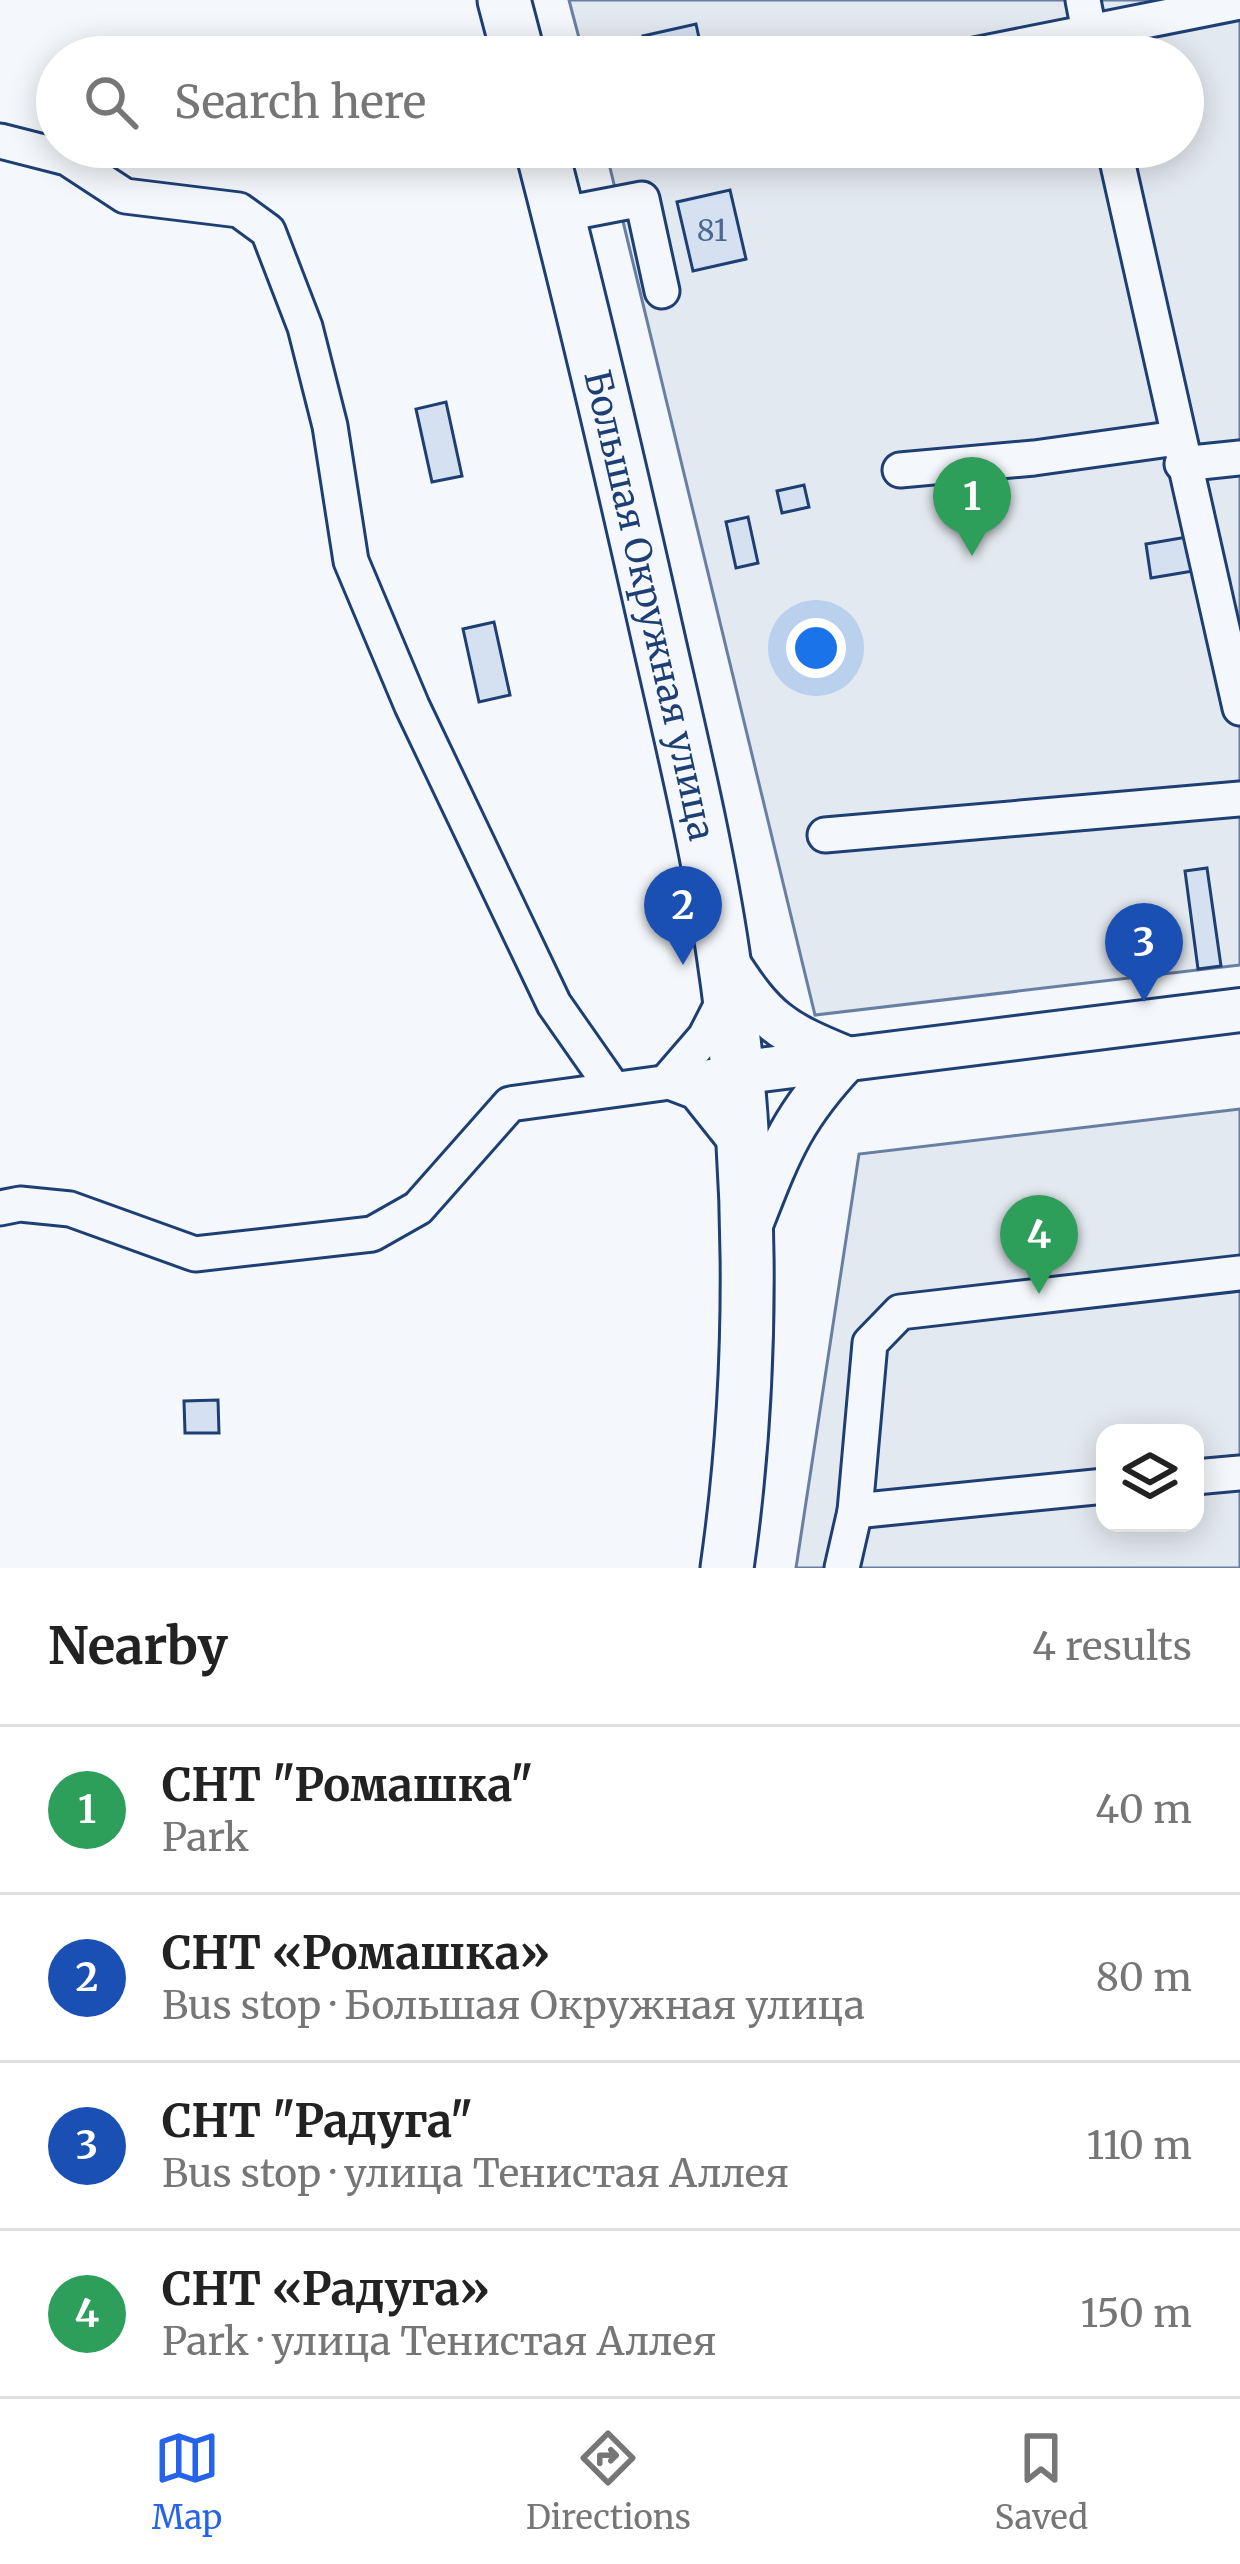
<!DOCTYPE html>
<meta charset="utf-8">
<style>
body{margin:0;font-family:Merriweather,serif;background:#f6f6f6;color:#222}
.controls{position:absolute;right:36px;bottom:36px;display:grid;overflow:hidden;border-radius:24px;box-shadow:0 6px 30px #0003}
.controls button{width:108px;height:108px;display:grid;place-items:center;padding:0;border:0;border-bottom:3px solid #e0e0e0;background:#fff;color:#222;font:60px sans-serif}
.you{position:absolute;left:816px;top:648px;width:42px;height:42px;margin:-30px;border:9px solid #fff;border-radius:50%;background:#1a73e8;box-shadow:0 0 0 18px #1a73e833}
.badge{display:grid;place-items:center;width:78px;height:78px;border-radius:50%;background:#2563eb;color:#fff;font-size:39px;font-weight:700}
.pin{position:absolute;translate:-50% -99px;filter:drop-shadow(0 3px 6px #0008)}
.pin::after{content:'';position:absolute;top:63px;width:42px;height:36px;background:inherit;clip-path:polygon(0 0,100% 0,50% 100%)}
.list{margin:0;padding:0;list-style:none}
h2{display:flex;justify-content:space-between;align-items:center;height:156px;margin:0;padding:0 48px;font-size:51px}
h2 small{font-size:39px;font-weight:400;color:#767676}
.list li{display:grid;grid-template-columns:78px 1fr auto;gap:36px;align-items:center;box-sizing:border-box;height:168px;padding:0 48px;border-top:3px solid #e0e0e0}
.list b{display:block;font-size:45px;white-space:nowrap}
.list p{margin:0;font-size:39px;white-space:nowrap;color:#767676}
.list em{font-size:39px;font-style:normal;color:#767676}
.icon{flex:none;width:66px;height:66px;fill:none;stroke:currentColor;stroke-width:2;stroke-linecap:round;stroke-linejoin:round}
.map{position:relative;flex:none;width:1240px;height:1568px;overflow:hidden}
.search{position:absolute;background:#fff;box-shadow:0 6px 30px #0003;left:36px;right:36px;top:36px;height:132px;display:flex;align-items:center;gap:30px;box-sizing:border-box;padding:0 42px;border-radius:66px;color:#767676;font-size:45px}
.sheet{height:828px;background:#fff}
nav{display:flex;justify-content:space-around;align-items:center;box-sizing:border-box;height:168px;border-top:3px solid #e0e0e0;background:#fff;font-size:33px;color:#767676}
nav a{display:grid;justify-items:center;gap:6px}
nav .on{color:#2563eb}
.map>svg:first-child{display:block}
.green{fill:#e3e9f0;stroke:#687fa3;stroke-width:3;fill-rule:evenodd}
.building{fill:#d5e0f0;stroke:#1d3f73;stroke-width:3}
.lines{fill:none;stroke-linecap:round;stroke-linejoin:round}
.minor-casing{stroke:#1d3f73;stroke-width:39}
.major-casing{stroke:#1d3f73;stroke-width:48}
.highway-casing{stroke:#1d3f73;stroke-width:57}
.minor{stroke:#f4f7fb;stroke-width:33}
.major{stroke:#f4f7fb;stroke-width:42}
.highway{stroke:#f4f7fb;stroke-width:51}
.labels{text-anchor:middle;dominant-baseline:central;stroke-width:9;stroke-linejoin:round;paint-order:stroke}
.number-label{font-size:30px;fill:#4b6792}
.street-label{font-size:36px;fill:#1d3f73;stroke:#f4f7fb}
</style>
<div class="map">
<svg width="1240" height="1568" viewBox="0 0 1240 1568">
<rect width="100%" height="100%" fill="#f4f7fb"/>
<g class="green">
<path d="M569,0H1240V965L815,1015L605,147H1183V57H584Z"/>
<path d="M1240,1109V1568H796L859,1154ZM1105,1433H1195V1523H1105Z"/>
</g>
<g class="building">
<path d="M696,24L702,52L648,57L643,36Z"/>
<path d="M730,190L746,259L693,271L677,202Z"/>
<path d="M446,402L462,476L432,482L416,409Z"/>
<path d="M804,485L809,507L782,513L777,491Z"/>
<path d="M748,517L758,563L736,568L726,522Z"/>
<path d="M1193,536L1199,570L1151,578L1146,544Z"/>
<path d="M494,622L510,695L479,702L463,629Z"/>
<path d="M1207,868L1221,966L1198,969L1185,871Z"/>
<path d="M218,1400L219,1433H185L184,1401Z"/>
</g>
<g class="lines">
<g class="minor-casing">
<g id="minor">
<path d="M1083,0L1094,57"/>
<path d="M964,57L1240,2"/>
<path d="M0,141L67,158L125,196L239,210L268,231L305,327L330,426L351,561L412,706L554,1004L612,1087"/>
<path d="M1114,147L1240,708"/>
<path d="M559,215L642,199L662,291"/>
<path d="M1182,464L1240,458"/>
<path d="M900,470L1034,458L1177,438"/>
<path d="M825,835L1240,799"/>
<path d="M667,1081L705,1037L727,994"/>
<path d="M667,1081L696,1092L739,1146"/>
<path d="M0,1208L20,1204L70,1209L195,1254L372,1234L418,1208L510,1104L736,1073"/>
<path d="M1195,1477L1240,1473"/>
<path d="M855,1511L1105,1486"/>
<path d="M842,1568L855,1511L870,1343L900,1312L1240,1273"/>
</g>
</g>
<g class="major-casing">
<g id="major">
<path d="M726,960C765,1021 780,1031 846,1058"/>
<path d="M736,1073L1240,1010"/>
<path d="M750,1227C779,1153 791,1118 847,1059"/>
</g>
</g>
<g class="highway-casing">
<g id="highway">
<path d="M504,0L519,57"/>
<path id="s1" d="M541,147C581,302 618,459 653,615C678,727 706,839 723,953C753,1155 756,1366 727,1568"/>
</g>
</g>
<use href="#minor" class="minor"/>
<use href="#major" class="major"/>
<use href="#highway" class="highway"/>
</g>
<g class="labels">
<g class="number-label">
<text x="712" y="230">81</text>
</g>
<g class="street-label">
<text stroke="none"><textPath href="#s1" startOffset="471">Большая Окружная улица</textPath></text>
</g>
</g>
</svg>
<div class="controls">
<button><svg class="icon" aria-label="layers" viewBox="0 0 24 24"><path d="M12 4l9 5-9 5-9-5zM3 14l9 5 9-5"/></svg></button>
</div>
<div class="you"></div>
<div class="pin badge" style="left:972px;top:556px;background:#2e9e5b">1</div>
<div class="pin badge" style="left:683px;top:965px;background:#1a4fb4">2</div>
<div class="pin badge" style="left:1144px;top:1002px;background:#1a4fb4">3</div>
<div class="pin badge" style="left:1039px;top:1294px;background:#2e9e5b">4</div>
<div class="search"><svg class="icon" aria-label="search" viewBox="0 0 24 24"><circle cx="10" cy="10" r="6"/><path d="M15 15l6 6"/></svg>Search here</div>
</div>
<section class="sheet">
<h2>Nearby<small>4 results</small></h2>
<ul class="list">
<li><span class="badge" style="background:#2e9e5b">1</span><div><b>СНТ &quot;Ромашка&quot;</b><p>Park</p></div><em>40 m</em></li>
<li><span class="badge" style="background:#1a4fb4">2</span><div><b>СНТ «Ромашка»</b><p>Bus stop · Большая Окружная улица</p></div><em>80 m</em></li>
<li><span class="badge" style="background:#1a4fb4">3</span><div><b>СНТ &quot;Радуга&quot;</b><p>Bus stop · улица Тенистая Аллея</p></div><em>110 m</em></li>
<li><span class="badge" style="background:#2e9e5b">4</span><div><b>СНТ «Радуга»</b><p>Park · улица Тенистая Аллея</p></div><em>150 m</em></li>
</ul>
</section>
<nav>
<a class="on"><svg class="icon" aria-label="map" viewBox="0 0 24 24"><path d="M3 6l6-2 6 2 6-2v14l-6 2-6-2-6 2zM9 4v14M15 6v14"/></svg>Map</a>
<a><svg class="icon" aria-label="directions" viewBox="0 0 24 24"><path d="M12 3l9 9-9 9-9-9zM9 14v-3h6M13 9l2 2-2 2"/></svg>Directions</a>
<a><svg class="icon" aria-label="saved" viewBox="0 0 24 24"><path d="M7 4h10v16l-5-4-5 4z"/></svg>Saved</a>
</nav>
